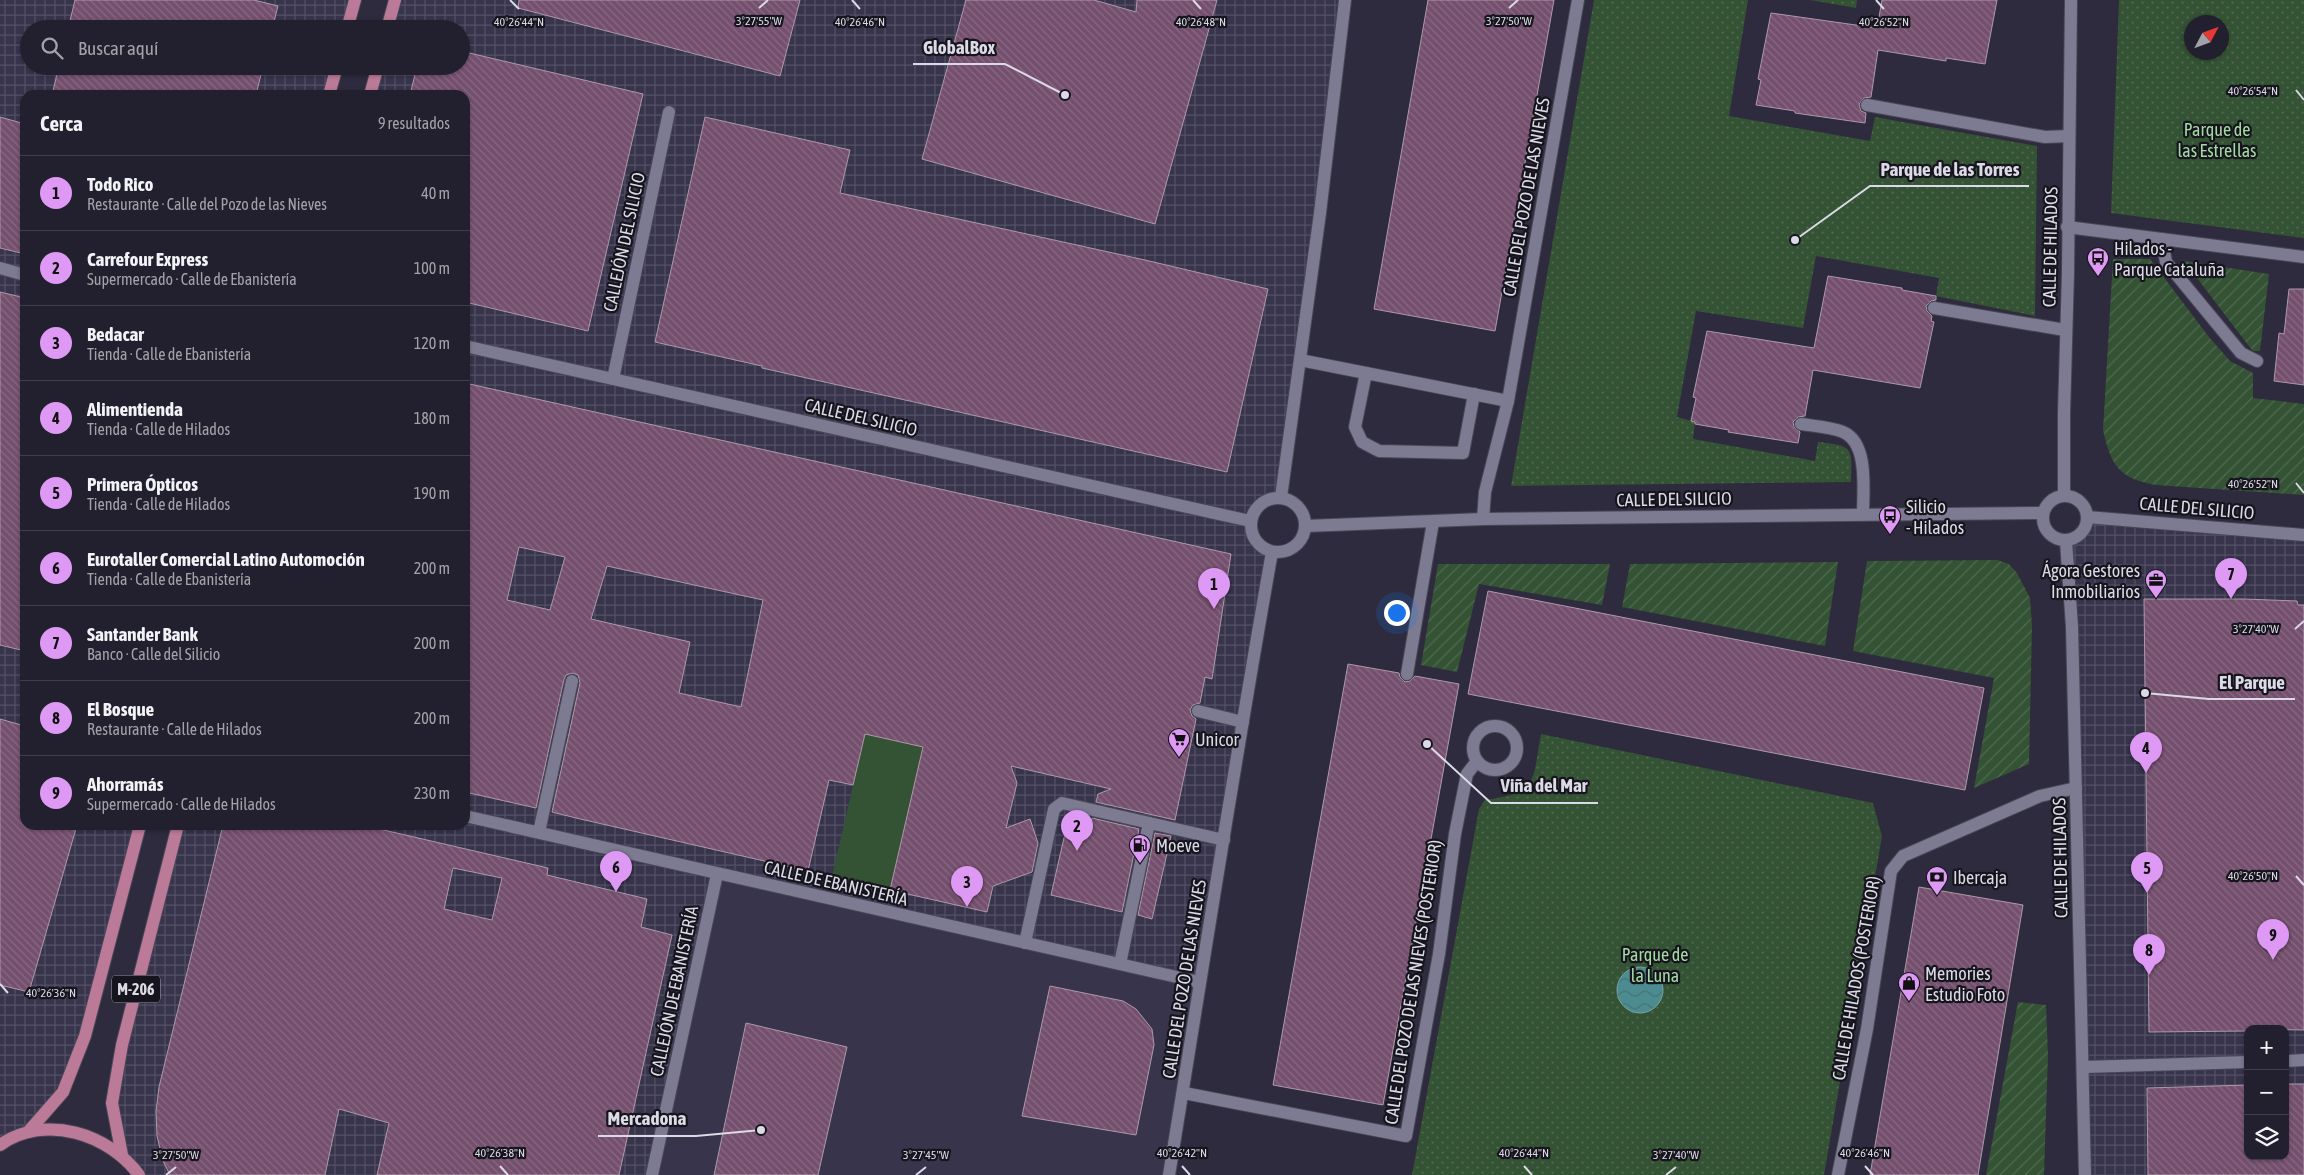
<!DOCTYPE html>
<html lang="es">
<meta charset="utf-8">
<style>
body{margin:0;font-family:"Asap Condensed",sans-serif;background:#2e2d3a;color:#f1f3f6}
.controls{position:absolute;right:15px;bottom:15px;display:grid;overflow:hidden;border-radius:10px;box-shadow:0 1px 4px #0004}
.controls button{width:45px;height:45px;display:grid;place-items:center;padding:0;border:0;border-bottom:1px solid #3f3e4a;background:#22202e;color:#f1f3f6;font:25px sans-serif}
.compass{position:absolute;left:2184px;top:15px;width:45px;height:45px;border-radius:50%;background:#22202e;box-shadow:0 1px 4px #0004;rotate:49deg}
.you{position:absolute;left:1396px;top:612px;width:18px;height:18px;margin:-12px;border:4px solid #fff;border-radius:50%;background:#1a73e8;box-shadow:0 0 0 8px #1a73e833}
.badge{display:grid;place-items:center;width:32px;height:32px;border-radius:50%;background:#dd99f3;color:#111;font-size:16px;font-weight:700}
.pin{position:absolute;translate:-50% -41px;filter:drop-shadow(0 1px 2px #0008)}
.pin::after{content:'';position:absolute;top:26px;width:18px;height:15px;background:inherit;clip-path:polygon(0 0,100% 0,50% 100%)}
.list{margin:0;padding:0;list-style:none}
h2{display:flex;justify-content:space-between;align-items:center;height:65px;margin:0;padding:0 20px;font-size:21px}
h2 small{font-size:16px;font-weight:400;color:#a2a3aa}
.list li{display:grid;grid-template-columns:32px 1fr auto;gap:15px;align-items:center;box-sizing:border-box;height:75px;padding:0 20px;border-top:1px solid #3f3e4a}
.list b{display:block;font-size:19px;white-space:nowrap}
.list p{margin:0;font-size:16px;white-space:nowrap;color:#a2a3aa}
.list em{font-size:16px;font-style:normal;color:#a2a3aa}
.icon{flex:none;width:28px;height:28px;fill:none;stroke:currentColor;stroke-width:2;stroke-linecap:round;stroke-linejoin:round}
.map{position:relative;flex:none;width:2304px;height:1175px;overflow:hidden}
.search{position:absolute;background:#22202e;box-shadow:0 1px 4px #0004;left:20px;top:20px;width:450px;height:55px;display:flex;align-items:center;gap:12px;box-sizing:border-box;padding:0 18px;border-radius:28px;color:#a2a3aa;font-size:19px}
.panel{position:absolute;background:#22202e;box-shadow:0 1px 4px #0004;left:20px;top:90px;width:450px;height:740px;border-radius:15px}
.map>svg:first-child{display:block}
.built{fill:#37344c}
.industrial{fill:url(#industrial-grid);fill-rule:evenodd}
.grass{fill:#345234}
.park{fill:url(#park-dots);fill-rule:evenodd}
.garden{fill:url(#garden-furrows)}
.water{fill:url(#water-waves);stroke:#77a3aa}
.building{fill:url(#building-back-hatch);stroke:#ad99a9;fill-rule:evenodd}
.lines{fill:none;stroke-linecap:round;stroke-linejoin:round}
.minor-casing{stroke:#494756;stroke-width:14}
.major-casing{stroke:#494756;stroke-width:14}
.minor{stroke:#7d7b91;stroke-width:12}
.major{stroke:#bb7a97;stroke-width:12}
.ticks{fill:none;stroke:#dbdae6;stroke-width:2}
.labels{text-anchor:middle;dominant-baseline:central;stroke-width:4.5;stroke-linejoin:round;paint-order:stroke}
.shield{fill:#16151d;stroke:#a09faa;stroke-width:1}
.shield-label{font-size:16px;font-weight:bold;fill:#dbdae6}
.park-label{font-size:18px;fill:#a3daa2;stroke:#16151d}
.street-label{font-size:18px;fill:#dbdae6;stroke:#16151d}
.poi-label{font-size:18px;fill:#dbdae6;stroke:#16151d;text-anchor:start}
.ticks-label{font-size:12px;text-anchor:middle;fill:#dbdae6;stroke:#16151d;stroke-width:4.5;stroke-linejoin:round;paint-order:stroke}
.leader{fill:none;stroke:#dbdae6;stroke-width:2}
.callout-dot{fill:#dbdae6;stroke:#16151d;stroke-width:2}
.callout-label{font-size:19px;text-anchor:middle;font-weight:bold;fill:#dbdae6;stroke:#16151d;stroke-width:4.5;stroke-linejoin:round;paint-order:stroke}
</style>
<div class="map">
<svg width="2304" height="1175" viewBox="0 0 2304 1175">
<defs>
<pattern id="industrial-grid" width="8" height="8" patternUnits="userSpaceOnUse" patternTransform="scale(1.25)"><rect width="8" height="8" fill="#37344c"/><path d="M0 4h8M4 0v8" fill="none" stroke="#535166"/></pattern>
<pattern id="park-dots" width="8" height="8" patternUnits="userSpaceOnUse" patternTransform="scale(1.25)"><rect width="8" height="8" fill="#345234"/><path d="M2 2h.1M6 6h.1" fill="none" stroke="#516a51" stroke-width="1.8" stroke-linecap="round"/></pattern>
<pattern id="garden-furrows" width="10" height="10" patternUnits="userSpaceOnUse" patternTransform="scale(1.25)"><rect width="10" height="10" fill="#345234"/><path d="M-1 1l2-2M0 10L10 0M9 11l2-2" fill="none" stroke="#516a51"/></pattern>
<pattern id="water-waves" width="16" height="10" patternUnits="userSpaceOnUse" patternTransform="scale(1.25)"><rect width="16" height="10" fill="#4c8c90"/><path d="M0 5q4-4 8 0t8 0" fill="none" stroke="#487276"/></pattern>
<pattern id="building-back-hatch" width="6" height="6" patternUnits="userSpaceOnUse" patternTransform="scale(1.25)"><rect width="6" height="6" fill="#75506e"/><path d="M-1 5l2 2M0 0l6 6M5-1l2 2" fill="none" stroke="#886983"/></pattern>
</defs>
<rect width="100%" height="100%" fill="#2d2b3d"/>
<path class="built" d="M717,874L1199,982L1169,1175H652Z"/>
<g class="industrial">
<path d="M0,0H355L347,29H29V66H337L329,95H25V825H140L85,1036L48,1111L0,1145Z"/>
<path d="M395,0H1345L1281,497L1265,500L1254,510L1250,521L1252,534L1260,546L1272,552L1199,982L718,874L652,1175H139L122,1155L112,1103L178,825H465V95H370L378,66H461V29H387Z"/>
<path d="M2087,517L2304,535V1175H2085L2066,541L2077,537L2085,529ZM2248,1029H2285V1156H2248Z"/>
</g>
<path class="grass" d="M865,734L923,747L890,890L832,876Z"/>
<g class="park">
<path d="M1594,0H1748L1729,116L1870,141L1875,117L2037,146L2035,316L1936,296L1939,278L1816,256L1803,328L1696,311L1677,417L1695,422L1693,439L1815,461L1818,442C1854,446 1852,447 1851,482L1511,486Z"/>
<path d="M1810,0H1857L1856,8Z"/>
<path d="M2119,0H2304V238L2111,213ZM2192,22H2222V52H2192Z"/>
<path d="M1541,734L1873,803L1882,836L1824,1175H1412L1479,809L1485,800C1539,793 1532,782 1541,734Z"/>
</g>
<g class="garden">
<path d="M2113,259H2150L2209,337L2230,361L2253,373V398L2304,404V495L2155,485C2119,478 2111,466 2103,430Z"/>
<path d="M2184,261L2269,274L2260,351H2253L2248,345Z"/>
<path d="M1997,560L2009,564L2017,573L2030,598L2032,626L2029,764L1974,788L1994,678L1853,651L1867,561Z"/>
<path d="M1838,562L1825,646L1622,607L1630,564Z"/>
<path d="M1438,564H1610L1602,605L1479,584L1457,672L1421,665Z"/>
<path d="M2018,1002L2046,1005L2048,1055L2044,1175H1986Z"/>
</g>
<circle class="water" cx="1640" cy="990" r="23"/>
<g class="building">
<path d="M75,0H254L278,6L272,29H68Z"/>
<path d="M519,0H800L780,76L518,8Z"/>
<path d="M966,0H1094L1136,12L1137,0H1217L1155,224L922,159Z"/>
<path d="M1428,0H1554L1495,331L1374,309Z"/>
<path d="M1882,0H1997L1985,64L1946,58V61L1878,50L1871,97L1864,98L1859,104L1861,111L1866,113L1865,123L1795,113V111L1756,105L1761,80L1758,79L1771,13L1877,28Z"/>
<path d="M461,51L643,94L588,331L465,302V95H410L417,66H461Z"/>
<path d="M59,66H263L256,95H52Z"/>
<path d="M0,117L25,124V254L0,248Z"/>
<path d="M705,117L850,150L840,193L1145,260L1268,289L1227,472L762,368V366L655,342Z"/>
<path d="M1828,276L1902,288V290L1936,296V300L1931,301L1926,306L1927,311L1932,316L1931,321L1934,322L1920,388L1813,370L1805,416L1798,417L1793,422L1794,427L1800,432L1798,443L1728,432L1729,430L1695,424V422L1691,421L1696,398L1693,397L1707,331L1814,348Z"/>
<path d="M2289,289H2304V385L2274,381L2279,333L2284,334Z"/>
<path d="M0,292L25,298V651L0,645Z"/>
<path d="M465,383L1231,554L1212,679L1205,677L1200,703L1193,705L1190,710L1192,716L1196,719L1175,820L1096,802L1098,794L1111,789L1011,766L1017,783L1006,828L1030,819L1038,843L1032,872L993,886L987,912L890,890L923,747L865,734L853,785L829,780L808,871L576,818L552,812L580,683L578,675L573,673L566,675L564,679L536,808L465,792ZM519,547L565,557L550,610L507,600ZM607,566L763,600L741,707L679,693L690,642L591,619Z"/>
<path d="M1488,591L1984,688L1965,790L1468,694Z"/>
<path d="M2144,599H2244L2297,601L2298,605H2304V1030L2248,1029V1031L2149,1032Z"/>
<path d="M1348,664L1399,673L1400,677L1405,682L1410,681L1415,676L1459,684L1383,1105L1273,1085Z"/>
<path d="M0,719L25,726V825H77L29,992L0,985Z"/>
<path d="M1092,818L1139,829L1122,912L1051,895L1066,829L1089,835Z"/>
<path d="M223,825H362L548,868L547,875L647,899L641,927L672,935L619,1175H377L389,1123L339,1109L325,1175H170L163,1161L157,1136L156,1111L159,1087ZM453,868L502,878L492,920L444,909Z"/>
<path d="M1155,833L1171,836L1152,919L1138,915Z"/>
<path d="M1919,887L2023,905L1978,1175H1870Z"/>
<path d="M1050,986L1123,1001L1136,1009L1152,1029L1154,1045L1136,1135L1022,1116Z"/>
<path d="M746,1023L847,1047L818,1175H714Z"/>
<path d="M2285,1084H2304V1175H2148L2147,1088L2248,1085V1156H2285Z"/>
</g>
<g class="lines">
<g class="minor-casing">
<g id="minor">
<path d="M1867,105L2045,137L2069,136"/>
<path d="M2067,227L2304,257"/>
<path d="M2162,239L2166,262L2241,353L2257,361"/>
<path d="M0,268L25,275"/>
<path d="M1934,308L2065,330"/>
<path d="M465,346L1250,521"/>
<path d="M1300,360L1508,401"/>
<path d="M1366,373L1355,427L1362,442L1379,451L1463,453L1474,394"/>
<path d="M613,379L669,112"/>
<path d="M1801,424C1814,426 1831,427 1843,432C1869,443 1863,490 1863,514"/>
<path d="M2064,495V413L2068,273L2071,0"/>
<circle cx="2065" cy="518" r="22"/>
<path d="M1281,497L1320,213L1345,0"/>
<circle cx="1278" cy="525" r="27"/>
<path d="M2087,517L2304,535"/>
<path d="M1483,519L1485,492L1508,401L1578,0"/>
<path d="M1306,526L1483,519L2043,513"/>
<path d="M2066,541L2072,627L2085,1175"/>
<path d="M1407,674L1433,522"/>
<path d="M1198,711L1243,722"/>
<circle cx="1495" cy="748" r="22"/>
<path d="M465,816L1199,982"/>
<path d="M539,832L572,681"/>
<path d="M1025,943L1054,809L1062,803L1224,840"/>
<path d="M1120,964L1149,823"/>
<path d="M2285,1061L2304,1060"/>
<path d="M2084,1067L2248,1062"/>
<path d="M1184,1093L1406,1136L1439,954L1455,834L1467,774L1477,761"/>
<path d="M652,1175L717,874"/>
<path d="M1169,1175C1203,967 1235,759 1272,552"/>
<path d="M1838,1175L1867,1029L1891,871L1903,856L2040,796L2076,788"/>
</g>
</g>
<g class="major-casing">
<g id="major">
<path d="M347,29L355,0"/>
<path d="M387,29L395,0"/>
<path d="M329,95L337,66"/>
<path d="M370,95L378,66"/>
<path d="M28,1132L63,1092L85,1036L140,825"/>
<path d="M0,1145C45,1113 109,1134 139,1175"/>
<path d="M122,1155L112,1103L122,1045L178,825"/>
</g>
</g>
<use href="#minor" class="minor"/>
<use href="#major" class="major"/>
</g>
<path class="ticks" d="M510,0L519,9M852,0L860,9M1193,0L1201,9M1876,0L1884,9M759,8L768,0M1509,8L1518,0M2296,90L2304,100M2296,483L2304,493M2295,629L2304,621M2296,876L2304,885M0,984L8,993M500,1166L508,1175M1182,1166L1190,1175M1524,1166L1532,1175M1865,1166L1873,1175M166,1175L176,1167M916,1175L926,1167M1666,1175L1676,1167"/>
<defs>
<g id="bus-pin" transform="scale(1.125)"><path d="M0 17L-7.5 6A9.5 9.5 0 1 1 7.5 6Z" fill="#dd99f3" stroke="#16151d"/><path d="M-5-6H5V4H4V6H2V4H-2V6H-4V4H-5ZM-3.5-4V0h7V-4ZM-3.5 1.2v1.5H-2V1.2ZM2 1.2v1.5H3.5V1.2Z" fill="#111"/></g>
<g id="office-pin" transform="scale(1.125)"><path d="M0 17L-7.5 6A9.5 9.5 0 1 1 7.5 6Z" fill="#dd99f3" stroke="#16151d"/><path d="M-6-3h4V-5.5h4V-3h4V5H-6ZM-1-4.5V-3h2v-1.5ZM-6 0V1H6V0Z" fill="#111"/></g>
<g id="supermarket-pin" transform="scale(1.125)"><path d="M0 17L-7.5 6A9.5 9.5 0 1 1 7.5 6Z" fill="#dd99f3" stroke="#16151d"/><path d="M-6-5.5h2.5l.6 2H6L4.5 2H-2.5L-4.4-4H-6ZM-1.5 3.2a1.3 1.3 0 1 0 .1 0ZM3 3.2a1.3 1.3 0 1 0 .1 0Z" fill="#111"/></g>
<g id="fuel-pin" transform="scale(1.125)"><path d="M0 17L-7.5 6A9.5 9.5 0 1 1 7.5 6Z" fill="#dd99f3" stroke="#16151d"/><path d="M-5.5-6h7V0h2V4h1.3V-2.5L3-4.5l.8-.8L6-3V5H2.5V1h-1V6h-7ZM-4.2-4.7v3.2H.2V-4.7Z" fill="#111"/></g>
<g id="bank-pin" transform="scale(1.125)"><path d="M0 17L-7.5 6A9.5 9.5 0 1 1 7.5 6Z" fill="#dd99f3" stroke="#16151d"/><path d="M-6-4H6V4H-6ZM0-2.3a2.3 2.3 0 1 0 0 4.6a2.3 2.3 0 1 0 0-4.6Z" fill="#111"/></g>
<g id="shop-pin" transform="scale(1.125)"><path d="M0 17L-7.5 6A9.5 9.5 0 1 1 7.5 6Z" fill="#dd99f3" stroke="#16151d"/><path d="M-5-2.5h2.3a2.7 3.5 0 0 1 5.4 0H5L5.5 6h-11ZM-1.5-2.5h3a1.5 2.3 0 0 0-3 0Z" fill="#111"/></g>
</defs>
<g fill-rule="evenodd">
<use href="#bus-pin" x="2098" y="258"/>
<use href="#bus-pin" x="1890" y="516"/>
<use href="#office-pin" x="2156" y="580"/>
<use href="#supermarket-pin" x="1179" y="739"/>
<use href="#fuel-pin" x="1140" y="845"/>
<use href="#bank-pin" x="1937" y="877"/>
<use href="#shop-pin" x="1909" y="983"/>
</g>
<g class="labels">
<rect class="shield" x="112" y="975.5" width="48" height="27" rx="4"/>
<g class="shield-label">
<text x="136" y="989">M-206</text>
</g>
<g class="park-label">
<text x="2217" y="129">Parque de<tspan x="2217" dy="21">las Estrellas</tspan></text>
<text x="1655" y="954">Parque de<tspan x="1655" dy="21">la Luna</tspan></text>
</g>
<g class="street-label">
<text transform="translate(1526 197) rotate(-80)">CALLE DEL POZO DE LAS NIEVES</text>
<text transform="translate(624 242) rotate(-78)">CALLEJÓN DEL SILICIO</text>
<text transform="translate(2050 247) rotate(-89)">CALLE DE HILADOS</text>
<text transform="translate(861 417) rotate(13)">CALLE DEL SILICIO</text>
<text transform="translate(1674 499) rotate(-1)">CALLE DEL SILICIO</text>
<text transform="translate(2197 508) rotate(5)">CALLE DEL SILICIO</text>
<text transform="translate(2060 858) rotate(-91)">CALLE DE HILADOS</text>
<text transform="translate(836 883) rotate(13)">CALLE DE EBANISTERÍA</text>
<text transform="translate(1856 978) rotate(-80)">CALLE DE HILADOS (POSTERIOR)</text>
<text transform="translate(1184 979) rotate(-81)">CALLE DEL POZO DE LAS NIEVES</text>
<text transform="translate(1413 982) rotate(-81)">CALLE DEL POZO DE LAS NIEVES (POSTERIOR)</text>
<text transform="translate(674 991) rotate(-78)">CALLEJÓN DE EBANISTERÍA</text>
</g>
<g class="poi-label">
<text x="2114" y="248">Hilados -<tspan x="2114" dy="21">Parque Cataluña</tspan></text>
<text x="1906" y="506">Silicio<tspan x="1906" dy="21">- Hilados</tspan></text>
<text x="2140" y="570" text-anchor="end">Ágora Gestores<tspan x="2140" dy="21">Inmobiliarios</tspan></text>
<text x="1195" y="739">Unicor</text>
<text x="1156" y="845">Moeve</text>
<text x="1953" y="877">Ibercaja</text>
<text x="1925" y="973">Memories<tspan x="1925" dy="21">Estudio Foto</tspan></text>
</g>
</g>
<g class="ticks-label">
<text x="759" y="25">3°27'55"W</text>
<text x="1509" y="25">3°27'50"W</text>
<text x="519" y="26">40°26'44"N</text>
<text x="1201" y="26">40°26'48"N</text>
<text x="1884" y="26">40°26'52"N</text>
<text x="860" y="26">40°26'46"N</text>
<text x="2253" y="95">40°26'54"N</text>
<text x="2253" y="488">40°26'52"N</text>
<text x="2256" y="633">3°27'40"W</text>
<text x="2253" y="880">40°26'50"N</text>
<text x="51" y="997">40°26'36"N</text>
<text x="500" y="1157">40°26'38"N</text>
<text x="1182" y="1157">40°26'42"N</text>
<text x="1524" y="1157">40°26'44"N</text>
<text x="1865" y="1157">40°26'46"N</text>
<text x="176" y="1159">3°27'50"W</text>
<text x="926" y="1159">3°27'45"W</text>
<text x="1676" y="1159">3°27'40"W</text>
</g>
<path class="leader" d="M1065 95L1005 64H913M1795 240L1870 186H2029M2145 693L2209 699H2295M1427 744L1491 803H1598M761 1130L696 1136H598"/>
<g class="callout-dot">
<circle cx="1065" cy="95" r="5"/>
<circle cx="1795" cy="240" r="5"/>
<circle cx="2145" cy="693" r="5"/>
<circle cx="1427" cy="744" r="5"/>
<circle cx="761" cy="1130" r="5"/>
</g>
<g class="callout-label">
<text x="959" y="54">GlobalBox</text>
<text x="1950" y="176">Parque de las Torres</text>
<text x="2252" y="689">El Parque</text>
<text x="1544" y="792">Viña del Mar</text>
<text x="647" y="1125">Mercadona</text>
</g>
</svg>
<div class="controls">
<button>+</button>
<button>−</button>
<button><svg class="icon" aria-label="layers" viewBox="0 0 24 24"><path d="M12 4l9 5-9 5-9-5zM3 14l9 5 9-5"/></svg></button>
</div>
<svg class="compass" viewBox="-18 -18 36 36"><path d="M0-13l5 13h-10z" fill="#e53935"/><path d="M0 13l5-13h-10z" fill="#a2a3aa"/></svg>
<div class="you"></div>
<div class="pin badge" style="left:1214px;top:609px">1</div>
<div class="pin badge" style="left:1077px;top:851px">2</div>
<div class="pin badge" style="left:967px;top:907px">3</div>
<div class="pin badge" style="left:2146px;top:773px">4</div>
<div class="pin badge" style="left:2147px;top:893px">5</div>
<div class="pin badge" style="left:616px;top:892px">6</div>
<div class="pin badge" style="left:2231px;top:599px">7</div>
<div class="pin badge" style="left:2149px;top:975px">8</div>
<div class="pin badge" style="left:2273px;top:960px">9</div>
<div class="search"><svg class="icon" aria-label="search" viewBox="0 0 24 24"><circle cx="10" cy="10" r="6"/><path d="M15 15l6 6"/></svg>Buscar aquí</div>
<section class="panel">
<h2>Cerca<small>9 resultados</small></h2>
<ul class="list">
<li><span class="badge">1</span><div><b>Todo Rico</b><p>Restaurante · Calle del Pozo de las Nieves</p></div><em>40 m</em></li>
<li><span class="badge">2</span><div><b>Carrefour Express</b><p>Supermercado · Calle de Ebanistería</p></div><em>100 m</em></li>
<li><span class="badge">3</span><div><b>Bedacar</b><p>Tienda · Calle de Ebanistería</p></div><em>120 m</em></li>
<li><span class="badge">4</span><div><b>Alimentienda</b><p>Tienda · Calle de Hilados</p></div><em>180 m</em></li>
<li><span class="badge">5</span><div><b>Primera Ópticos</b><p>Tienda · Calle de Hilados</p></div><em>190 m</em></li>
<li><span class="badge">6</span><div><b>Eurotaller Comercial Latino Automoción</b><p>Tienda · Calle de Ebanistería</p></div><em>200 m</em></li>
<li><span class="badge">7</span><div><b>Santander Bank</b><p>Banco · Calle del Silicio</p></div><em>200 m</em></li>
<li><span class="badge">8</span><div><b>El Bosque</b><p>Restaurante · Calle de Hilados</p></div><em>200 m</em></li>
<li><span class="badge">9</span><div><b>Ahorramás</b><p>Supermercado · Calle de Hilados</p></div><em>230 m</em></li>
</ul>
</section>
</div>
